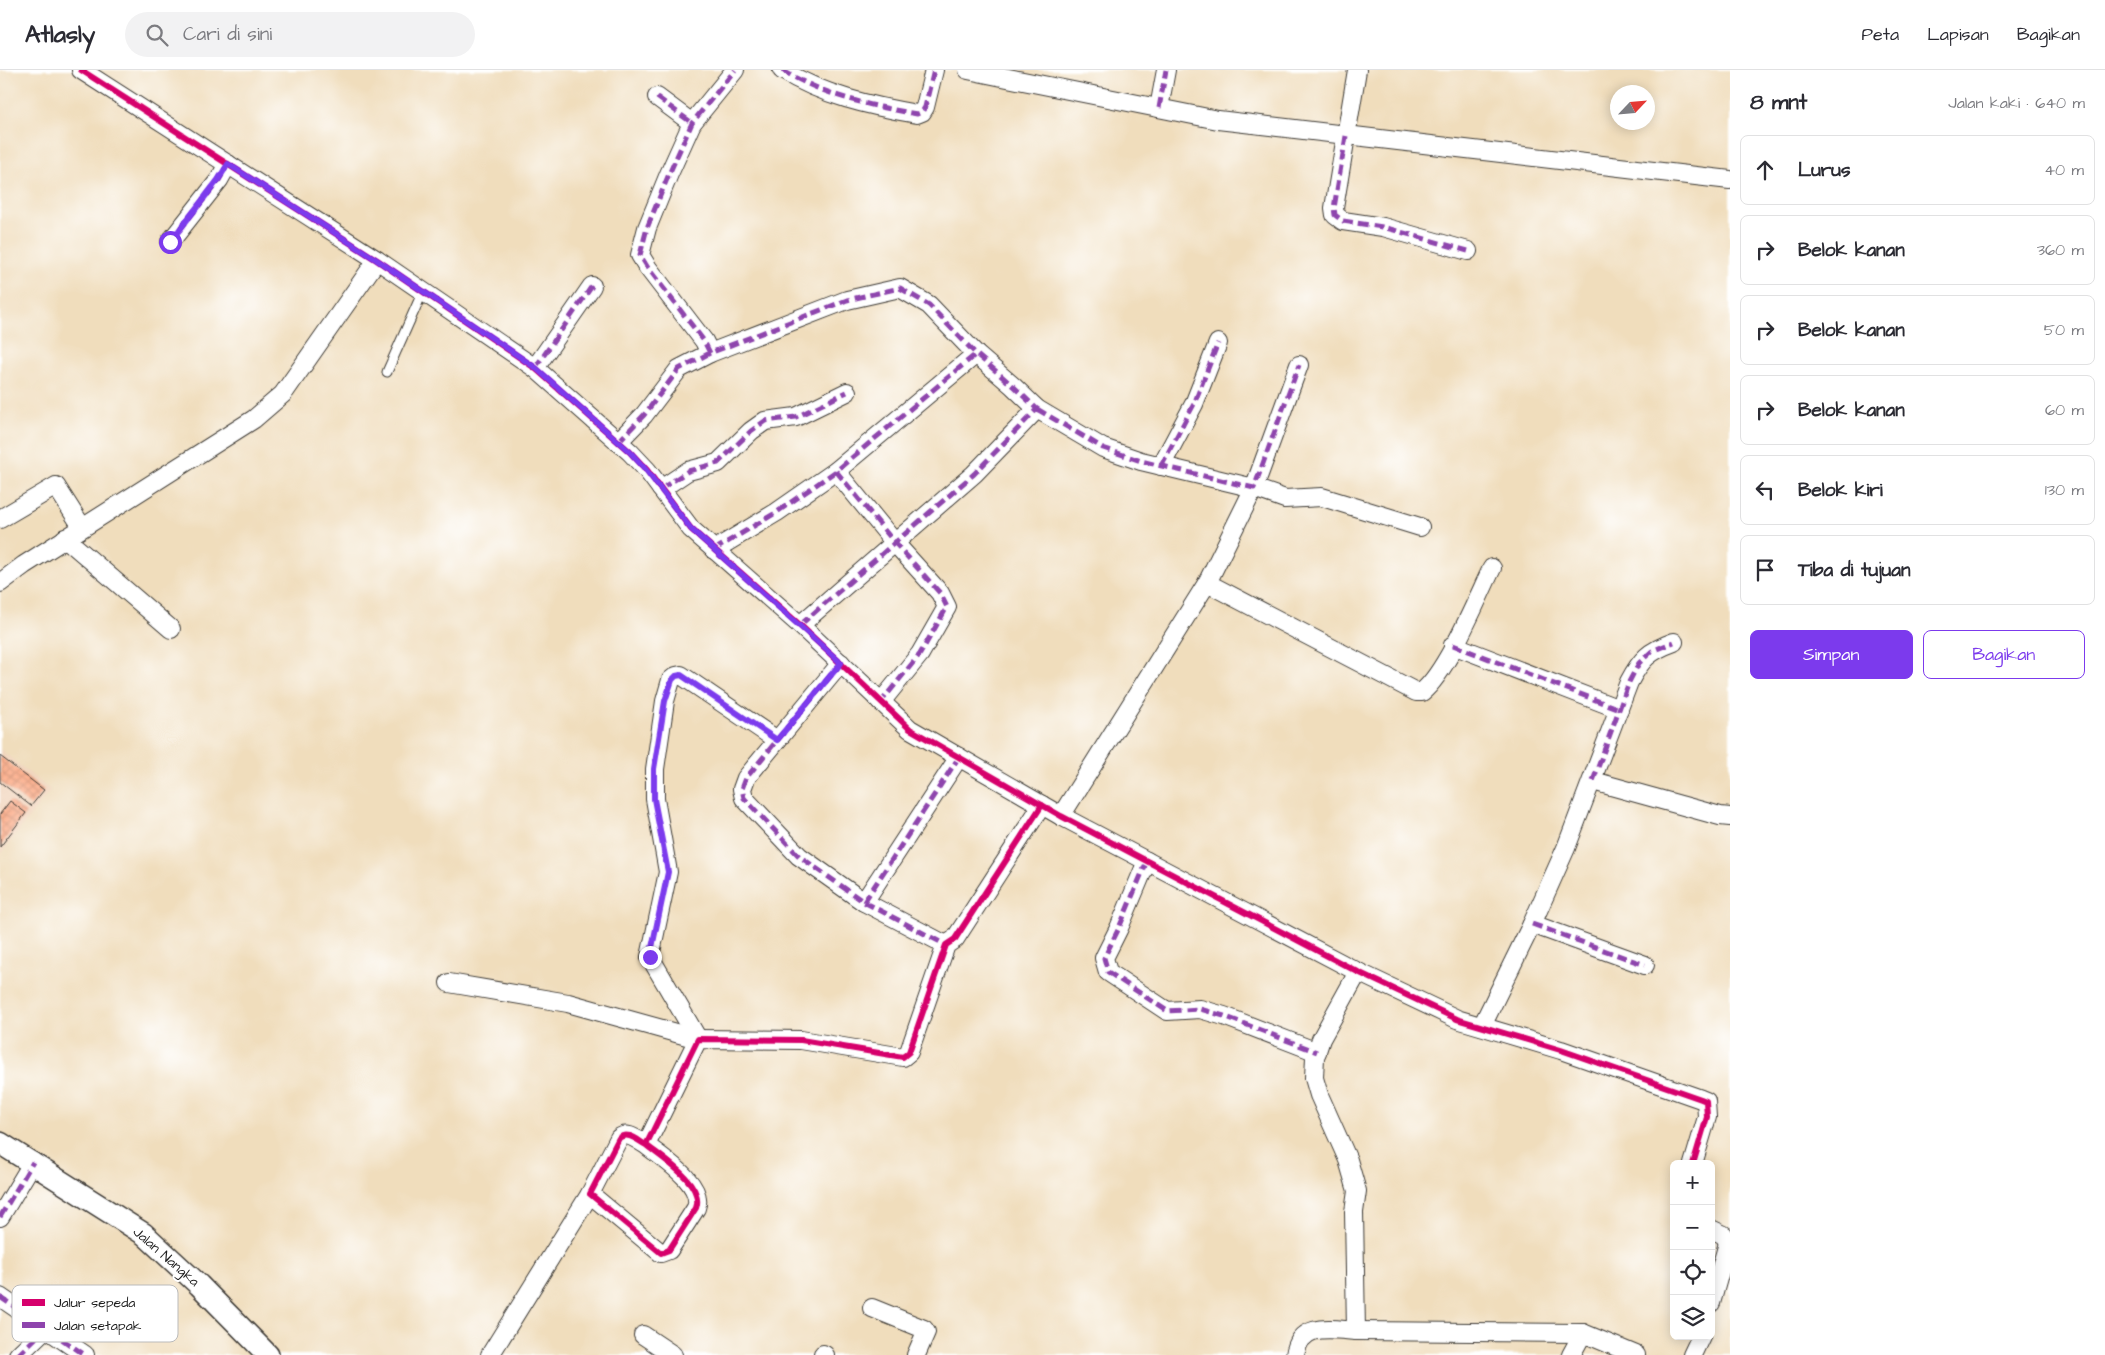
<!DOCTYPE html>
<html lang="id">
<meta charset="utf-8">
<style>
body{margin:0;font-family:"Architects Daughter",sans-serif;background:#f2f2f3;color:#2b2b33}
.controls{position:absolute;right:15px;bottom:15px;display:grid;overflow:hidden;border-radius:8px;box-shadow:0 2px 12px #0003}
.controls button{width:45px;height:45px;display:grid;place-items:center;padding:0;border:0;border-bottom:1px solid #e1e1e2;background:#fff;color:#2b2b33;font:25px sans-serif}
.compass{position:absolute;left:1610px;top:15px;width:45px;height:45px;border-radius:50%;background:#fff;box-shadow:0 2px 12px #0003;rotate:64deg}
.stop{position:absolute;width:15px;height:15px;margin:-11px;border:4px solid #7c3aed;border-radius:50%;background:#fff}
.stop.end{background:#7c3aed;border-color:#fff;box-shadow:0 1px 5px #0008}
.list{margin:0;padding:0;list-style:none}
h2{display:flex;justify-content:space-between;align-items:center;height:65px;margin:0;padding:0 20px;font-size:21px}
h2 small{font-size:16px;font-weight:400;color:#7c7c81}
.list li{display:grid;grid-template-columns:32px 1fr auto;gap:15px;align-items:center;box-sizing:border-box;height:70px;margin:0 10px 10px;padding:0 10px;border:1px solid #e1e1e2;border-radius:8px}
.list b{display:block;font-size:19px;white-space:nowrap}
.list em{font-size:16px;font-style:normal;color:#7c7c81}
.actions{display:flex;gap:10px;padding:15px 20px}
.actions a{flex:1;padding:11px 0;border:1px solid #7c3aed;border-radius:8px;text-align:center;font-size:18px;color:#7c3aed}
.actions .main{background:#7c3aed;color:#fff}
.icon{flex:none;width:28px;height:28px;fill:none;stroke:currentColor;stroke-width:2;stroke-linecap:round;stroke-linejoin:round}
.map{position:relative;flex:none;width:1730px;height:1285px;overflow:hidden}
header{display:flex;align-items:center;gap:30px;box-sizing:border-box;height:70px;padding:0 25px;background:#fff;border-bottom:1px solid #e1e1e2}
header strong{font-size:24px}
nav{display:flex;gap:28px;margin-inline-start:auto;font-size:18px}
.search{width:350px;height:45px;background:#f2f2f3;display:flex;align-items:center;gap:12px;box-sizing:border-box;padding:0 18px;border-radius:28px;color:#7c7c81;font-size:19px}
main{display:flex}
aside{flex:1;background:#fff}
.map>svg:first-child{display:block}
.built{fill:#f1d5bd}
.building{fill:url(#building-cross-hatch)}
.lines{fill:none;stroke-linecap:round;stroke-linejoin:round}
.service-casing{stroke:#3c3934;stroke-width:11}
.minor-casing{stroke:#3c3934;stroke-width:20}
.tertiary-casing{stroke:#3c3934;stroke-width:24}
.service{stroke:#fff;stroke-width:9}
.minor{stroke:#fff;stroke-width:18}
.tertiary{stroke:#fff;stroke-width:21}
.quiet{stroke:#8e44ad;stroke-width:5;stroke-dasharray:10 5;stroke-linecap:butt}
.cycleway-casing{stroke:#fff;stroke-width:9}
.cycleway{stroke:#d6006c;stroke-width:6}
.route{stroke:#7c3aed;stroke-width:6}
.labels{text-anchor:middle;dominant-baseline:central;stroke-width:4;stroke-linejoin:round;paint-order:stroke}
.street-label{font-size:14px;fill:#1c1c1c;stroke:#fff}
.key{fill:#fff;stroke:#bbb;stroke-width:1}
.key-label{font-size:14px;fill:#1c1c1c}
</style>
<header>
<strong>Atlasly</strong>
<div class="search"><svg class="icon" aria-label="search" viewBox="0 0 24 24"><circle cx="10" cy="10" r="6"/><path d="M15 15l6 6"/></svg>Cari di sini</div>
<nav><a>Peta</a><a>Lapisan</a><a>Bagikan</a></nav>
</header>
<main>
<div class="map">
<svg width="1730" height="1285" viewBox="0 0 1730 1285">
<defs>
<pattern id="building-cross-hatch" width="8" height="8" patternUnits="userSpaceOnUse" patternTransform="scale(1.25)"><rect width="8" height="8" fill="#fba984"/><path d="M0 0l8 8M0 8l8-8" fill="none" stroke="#d79171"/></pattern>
</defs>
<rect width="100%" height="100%" fill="#fff"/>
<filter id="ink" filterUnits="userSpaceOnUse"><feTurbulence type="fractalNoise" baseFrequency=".02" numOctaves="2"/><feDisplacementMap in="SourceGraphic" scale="10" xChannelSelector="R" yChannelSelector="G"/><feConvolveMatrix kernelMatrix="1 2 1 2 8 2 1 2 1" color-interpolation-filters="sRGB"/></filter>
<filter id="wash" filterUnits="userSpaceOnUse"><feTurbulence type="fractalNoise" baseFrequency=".0096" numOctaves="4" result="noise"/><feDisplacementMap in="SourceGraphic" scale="20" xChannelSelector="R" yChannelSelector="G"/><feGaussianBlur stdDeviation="1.12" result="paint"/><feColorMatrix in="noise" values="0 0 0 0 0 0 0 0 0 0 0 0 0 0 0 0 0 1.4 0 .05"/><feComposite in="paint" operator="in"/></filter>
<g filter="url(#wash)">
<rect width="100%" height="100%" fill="#f0ddbc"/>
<path class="built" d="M0,679L50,720L0,785Z"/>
<g id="blocks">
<g class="building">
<path d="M0,686L44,720L31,736L0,712Z"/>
<path d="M10,731L26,743L0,777V744Z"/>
</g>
</g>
</g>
<g filter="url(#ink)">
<use href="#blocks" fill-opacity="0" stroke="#3c3934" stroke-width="1"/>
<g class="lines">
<g class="service-casing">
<path id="service" d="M387,302L423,221"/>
</g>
<g class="minor-casing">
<g id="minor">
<path d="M81,0L377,190L535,298L630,382L647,400L691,459L800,555L910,659L1061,746L1358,902L1457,949L1561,980L1701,1029L1706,1031L1707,1047L1693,1094"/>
<path d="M782,0C822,25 870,36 917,44L922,42L925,37L934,0"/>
<path d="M968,0L1218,50L1730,110"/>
<path d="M1357,0L1334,138L1335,145L1343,151L1383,157L1468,181"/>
<path d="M657,27L692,53"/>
<path d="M1159,38L1166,0"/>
<path d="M170,172L219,110L228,94"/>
<path d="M710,283L704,271L648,198L640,185L647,158L669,104L692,53L735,0"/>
<path d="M535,298L592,216"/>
<path d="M1037,339L1103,378L1141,391L1254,418L1299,295"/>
<path d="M618,372L644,345L679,299L710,283L847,230L900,218L929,235L976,284L1013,316L1037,339L974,404L800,555"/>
<path d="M1161,396L1194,334L1218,273"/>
<path d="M836,401L895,473L940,523L947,537L920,584L881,632"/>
<path d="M661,419L688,401L718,393L751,361L765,351L796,347L847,322"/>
<path d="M0,449L56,416L82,457"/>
<path d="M65,468L171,559"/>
<path d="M714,480L777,442L836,401L976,284"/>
<path d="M0,513L24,495L254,349L283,324L377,190"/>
<path d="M1207,513L1254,418L1285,429L1322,427L1420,457"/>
<path d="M1453,575L1619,639"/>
<path d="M841,593L746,708L742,719L744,728L799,786L864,832L946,875"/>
<path d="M1593,711L1720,746L1730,747"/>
<path d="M1061,746L1207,513L1416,622H1422C1447,602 1477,529 1492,498"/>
<path d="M1147,791L1119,858L1104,888L1108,902L1167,941L1200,939L1224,946L1317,982"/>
<path d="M864,832L959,687"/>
<path d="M1532,854L1645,895"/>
<path d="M449,913L568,933L698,969"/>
<path d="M1482,956L1532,854L1566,778L1629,612C1641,589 1649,581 1674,572"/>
<path d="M698,969L650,887L668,802L655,729V699L665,631L671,610L676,606L681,605L777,670"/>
<path d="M646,1075C637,1070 628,1061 619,1068L590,1124L661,1183L669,1180L696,1138C705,1114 662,1088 646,1075L698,969L801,970L903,987L909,982L946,875L955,869L1042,735"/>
<path d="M0,1147L33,1092"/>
<path d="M1711,1159L1724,1165L1728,1173L1711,1233"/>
<path d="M0,1227L85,1285"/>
<path d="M872,1238L924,1259L926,1262L916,1285"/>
<path d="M1356,1261L1583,1263L1636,1285"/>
<path d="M643,1265L673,1285"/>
<path d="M823,1284L825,1285"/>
<path d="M18,1285L46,1258"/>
<path d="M490,1285L590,1124"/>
<path d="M1295,1285C1300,1252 1330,1259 1356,1261L1354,1142L1357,1121L1348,1090L1319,1025L1314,1008L1315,987L1321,969L1358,902"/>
<path d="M1571,1285L1583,1263"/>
<path d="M1692,1285L1701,1266"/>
</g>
</g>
<g class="tertiary-casing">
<path id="tertiary" d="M0,1073L144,1164L199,1215L268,1285"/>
</g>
<use href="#service" class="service"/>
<use href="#minor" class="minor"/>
<use href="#tertiary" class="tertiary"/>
<g class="quiet">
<path d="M782,0C822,25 870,36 917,44L922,42L925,37L934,0"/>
<path d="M657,27L692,53"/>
<path d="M1159,38L1166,0"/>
<path d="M1346,66L1334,138L1335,145L1343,151L1383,157L1468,181"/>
<path d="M170,172L219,110L228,94"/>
<path d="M710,283L704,271L648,198L640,185L647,158L669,104L692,53L735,0"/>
<path d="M535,298L592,216"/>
<path d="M1037,339L1103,378L1141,391L1254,418L1299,295"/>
<path d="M618,372L644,345L679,299L710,283L847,230L900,218L929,235L976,284L1013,316L1037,339L974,404L800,555"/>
<path d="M1161,396L1194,334L1218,273"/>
<path d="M836,401L895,473L940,523L947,537L920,584L881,632"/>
<path d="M661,419L688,401L718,393L751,361L765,351L796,347L847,322"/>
<path d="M714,480L777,442L836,401L976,284"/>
<path d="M1453,575L1619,639"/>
<path d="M841,593L746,708L742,719L744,728L799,786L864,832L946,875"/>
<path d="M1593,711L1629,612L1639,593L1652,581L1674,572"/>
<path d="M1147,791L1119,858L1104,888L1108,902L1167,941L1200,939L1224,946L1317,982"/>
<path d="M864,832L959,687"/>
<path d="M1532,854L1645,895"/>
<path d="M0,1147L33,1092"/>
<path d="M0,1227L85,1285"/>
<path d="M18,1285L46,1258"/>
</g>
<g class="cycleway-casing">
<g id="cycleway">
<path d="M81,0L377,190L535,298L630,382L647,400L691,459L800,555L910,659L1061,746L1358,902L1457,949L1561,980L1701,1029L1706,1031L1707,1047L1693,1094"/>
<path d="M646,1075C637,1070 628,1061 619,1068L590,1124L661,1183L669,1180L696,1138C705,1114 662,1088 646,1075L698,969L801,970L903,987L909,982L946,875L955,869L1042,735"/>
</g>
</g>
<use href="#cycleway" class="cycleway"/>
</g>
</g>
<g class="lines" filter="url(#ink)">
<path class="route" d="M170,172L218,110L228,94L377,190L536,298L630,382L646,400L691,459L841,593L777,670L681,605L676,606L672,610L665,631L654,699V729L668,802L650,887"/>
</g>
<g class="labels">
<g class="street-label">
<text transform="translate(166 1187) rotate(41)">Jalan Nangka</text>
</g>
</g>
<rect x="12" y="1215" width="166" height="57" rx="8" class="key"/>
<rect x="22" y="1229" width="23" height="7" fill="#d6006c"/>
<rect x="22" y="1252" width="23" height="6" fill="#8e44ad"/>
<g class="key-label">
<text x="54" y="1237">Jalur sepeda</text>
<text x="54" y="1260">Jalan setapak</text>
</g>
</svg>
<div class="controls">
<button>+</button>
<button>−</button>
<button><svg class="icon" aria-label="locate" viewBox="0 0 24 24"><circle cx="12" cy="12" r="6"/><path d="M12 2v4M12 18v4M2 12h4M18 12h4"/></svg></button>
<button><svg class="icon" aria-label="layers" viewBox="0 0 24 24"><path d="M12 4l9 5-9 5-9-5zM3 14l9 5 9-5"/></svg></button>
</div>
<svg class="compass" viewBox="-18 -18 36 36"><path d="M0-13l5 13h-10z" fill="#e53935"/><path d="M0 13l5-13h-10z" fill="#7c7c81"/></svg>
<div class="stop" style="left:170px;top:172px"></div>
<div class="stop end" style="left:650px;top:887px"></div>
</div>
<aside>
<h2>8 mnt<small>Jalan kaki · 640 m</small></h2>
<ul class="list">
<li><svg class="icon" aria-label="ahead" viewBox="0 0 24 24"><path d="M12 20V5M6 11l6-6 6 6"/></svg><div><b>Lurus</b></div><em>40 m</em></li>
<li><svg class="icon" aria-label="right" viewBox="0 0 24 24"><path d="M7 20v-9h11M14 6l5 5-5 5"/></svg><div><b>Belok kanan</b></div><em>360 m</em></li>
<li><svg class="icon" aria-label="right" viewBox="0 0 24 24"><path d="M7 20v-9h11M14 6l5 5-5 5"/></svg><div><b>Belok kanan</b></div><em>50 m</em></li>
<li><svg class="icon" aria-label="right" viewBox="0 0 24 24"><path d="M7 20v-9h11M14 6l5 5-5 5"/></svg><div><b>Belok kanan</b></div><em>60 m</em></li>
<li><svg class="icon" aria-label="left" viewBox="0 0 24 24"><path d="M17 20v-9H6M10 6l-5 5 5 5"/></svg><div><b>Belok kiri</b></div><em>130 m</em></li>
<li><svg class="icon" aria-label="arrive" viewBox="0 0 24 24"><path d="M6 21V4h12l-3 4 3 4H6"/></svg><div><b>Tiba di tujuan</b></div></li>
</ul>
<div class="actions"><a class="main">Simpan</a><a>Bagikan</a></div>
</aside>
</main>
